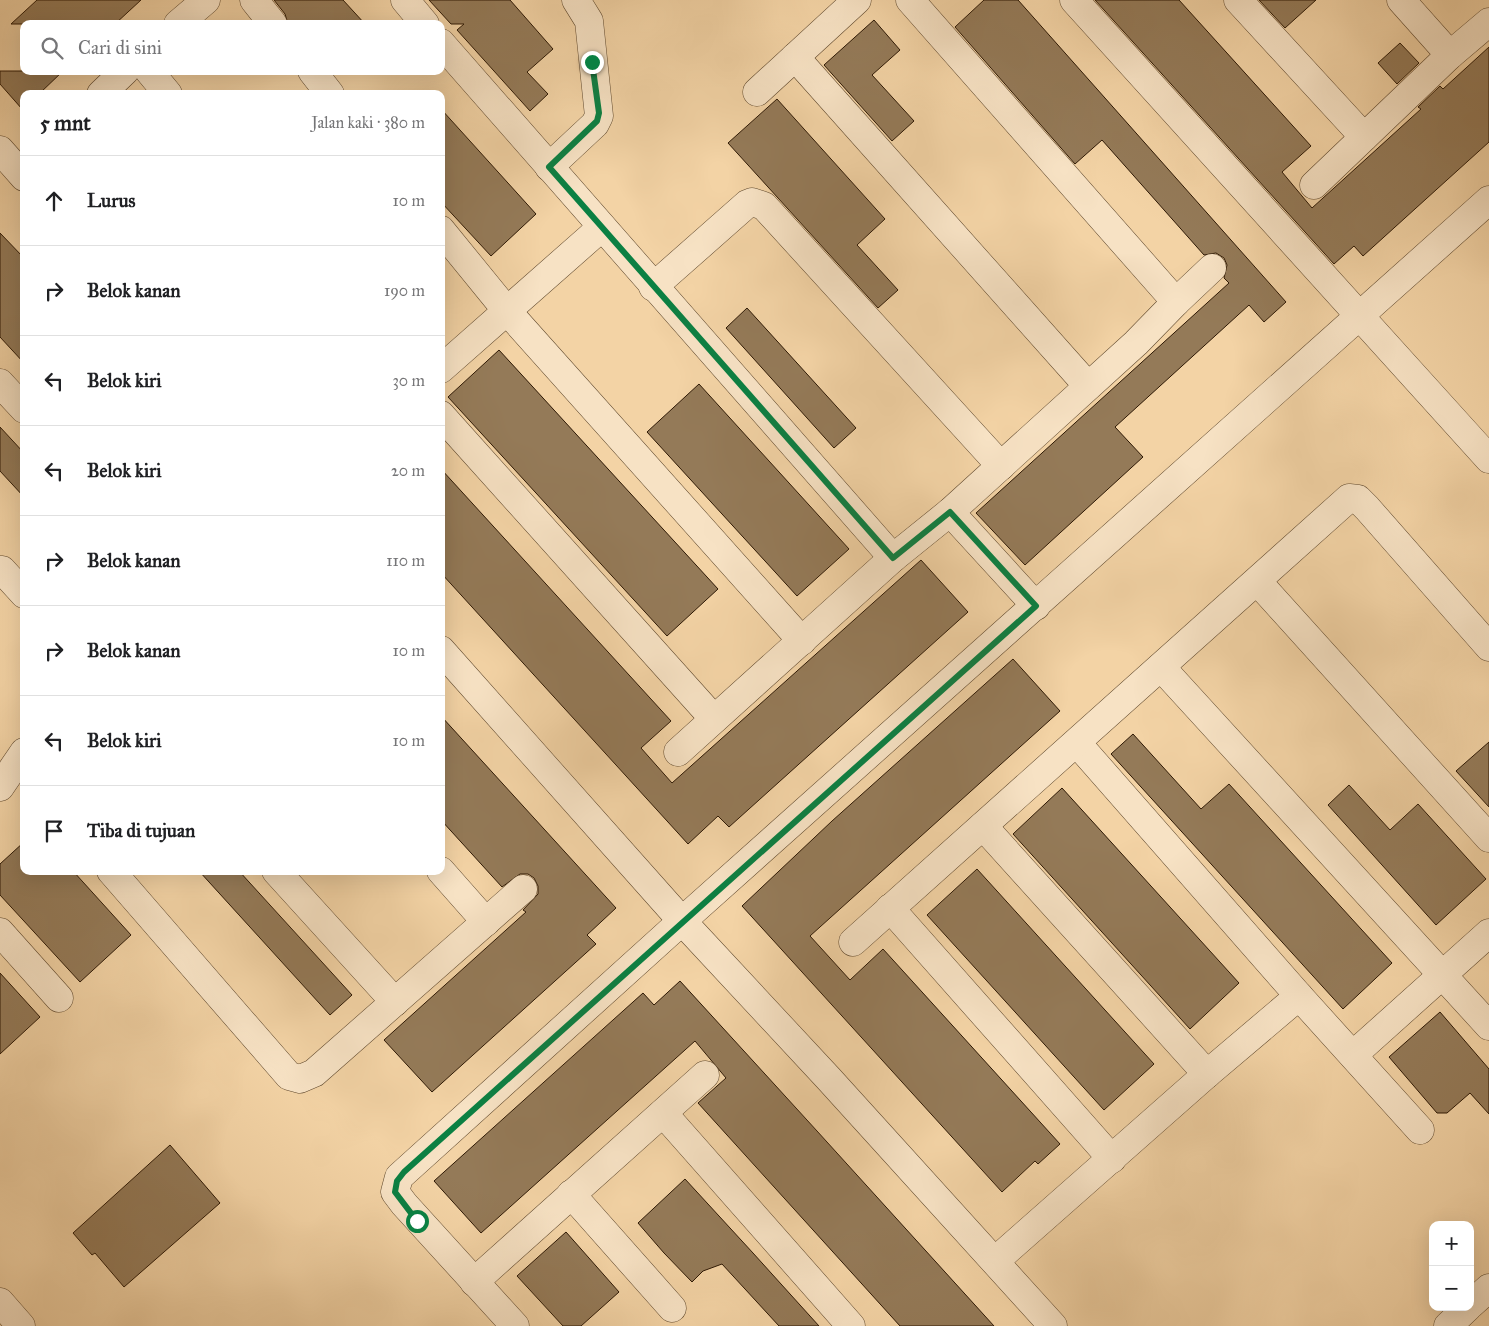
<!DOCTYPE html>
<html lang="id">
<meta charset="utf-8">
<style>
body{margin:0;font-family:"IM FELL Great Primer",serif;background:#f2f2f2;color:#202124}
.controls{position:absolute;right:15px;bottom:15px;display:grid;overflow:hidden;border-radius:10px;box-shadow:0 5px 20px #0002}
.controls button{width:45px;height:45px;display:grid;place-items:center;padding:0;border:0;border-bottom:1px solid #e0e0e0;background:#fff;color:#202124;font:25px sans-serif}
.stop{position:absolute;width:15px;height:15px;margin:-11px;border:4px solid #0b8043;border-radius:50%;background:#fff}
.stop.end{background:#0b8043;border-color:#fff;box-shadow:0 1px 5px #0008}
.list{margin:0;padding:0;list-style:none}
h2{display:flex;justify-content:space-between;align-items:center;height:65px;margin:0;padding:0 20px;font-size:21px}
h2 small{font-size:16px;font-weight:400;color:#757577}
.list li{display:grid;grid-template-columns:32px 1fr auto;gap:15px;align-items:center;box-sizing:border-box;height:90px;padding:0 20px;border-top:1px solid #e0e0e0}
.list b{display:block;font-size:19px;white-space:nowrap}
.list em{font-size:16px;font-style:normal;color:#757577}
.icon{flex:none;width:28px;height:28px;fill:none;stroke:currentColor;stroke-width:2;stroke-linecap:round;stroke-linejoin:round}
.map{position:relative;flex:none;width:1489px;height:1326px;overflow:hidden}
.search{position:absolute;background:#fff;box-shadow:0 5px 20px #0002;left:20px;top:20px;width:425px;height:55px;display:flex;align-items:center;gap:12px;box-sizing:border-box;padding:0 18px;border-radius:10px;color:#757577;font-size:19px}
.panel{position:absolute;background:#fff;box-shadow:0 5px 20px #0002;left:20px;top:90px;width:425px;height:785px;border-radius:10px}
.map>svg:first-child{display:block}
.building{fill:#947a58;stroke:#2e1905}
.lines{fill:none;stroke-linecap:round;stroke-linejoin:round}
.minor-casing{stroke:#5f482d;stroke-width:29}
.minor{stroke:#f7e2c4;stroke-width:28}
.route{stroke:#0b8043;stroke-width:6}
</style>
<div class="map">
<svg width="1489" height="1326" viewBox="0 0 1489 1326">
<rect width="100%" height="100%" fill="#f3d3a5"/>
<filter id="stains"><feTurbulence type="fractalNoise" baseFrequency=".004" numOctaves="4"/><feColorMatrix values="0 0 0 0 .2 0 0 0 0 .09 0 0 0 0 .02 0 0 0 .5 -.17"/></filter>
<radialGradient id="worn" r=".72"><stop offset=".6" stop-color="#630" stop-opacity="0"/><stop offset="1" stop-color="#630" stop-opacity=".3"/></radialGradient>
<g class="building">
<path d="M37,0H141L115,24H11Z"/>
<path d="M274,0H343L365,24H288L285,14Z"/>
<path d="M429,0H510L553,49L527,72L548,94L530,111L457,30L464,24H451Z"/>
<path d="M984,0H1018L1286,302L1264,322L1249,305L1115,427L1143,457L1025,565L976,513L1229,283L1224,278L1227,265L1224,258L1216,253L1204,255L1102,140L1075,164L955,27Z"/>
<path d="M1095,0H1179L1311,146L1282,172L1312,208L1421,109L1418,107L1440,86L1443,89L1489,47V142L1363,256L1354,246L1334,264Z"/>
<path d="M1259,0H1316L1285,28Z"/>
<path d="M874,20L900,50L872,75L914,121L892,141L824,65Z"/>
<path d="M1400,43L1419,63L1397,84L1378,63Z"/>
<path d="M0,71H63L39,94H24L22,109L0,84Z"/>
<path d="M777,99L885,219L857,245L898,290L878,308L728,143Z"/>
<path d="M441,109L536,214L491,256L441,202Z"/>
<path d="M0,233L24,258V363L0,337Z"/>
<path d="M747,308L856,428L834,448L726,328Z"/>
<path d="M499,350L718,589L667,636L448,397Z"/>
<path d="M699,384L849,549L797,596L647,432Z"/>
<path d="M0,427L24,453V497L0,471Z"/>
<path d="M441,469L671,721L641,748L672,783L921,560L968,612L729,827L718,816L688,844L441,573Z"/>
<path d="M1013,659L1060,711L810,936L850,980L883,949L1060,1144L1038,1164L1035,1161L1002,1192L742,906L832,821Z"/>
<path d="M441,716L616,908L587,935L596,944L432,1092L384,1040L526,912L523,910L538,894V886L534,878L528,874H520L502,887L441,820Z"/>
<path d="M1133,734L1201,809L1229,784L1392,963L1343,1009L1111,754Z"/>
<path d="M1489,742V807L1456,771Z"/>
<path d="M1349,785L1390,830L1418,804L1486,879L1436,925L1328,805Z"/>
<path d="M1062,788L1239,983L1190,1029L1013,834Z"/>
<path d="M24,842V871H73L131,935L80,982L0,895V864Z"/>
<path d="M977,869L1154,1064L1104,1110L927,915Z"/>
<path d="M199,871H239L352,995L330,1015Z"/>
<path d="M0,973L40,1017L0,1054Z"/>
<path d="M680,981L817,1131L994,1326H900L698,1103L726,1078L695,1041L481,1233L434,1181L643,993L654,1005Z"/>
<path d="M1440,1012L1489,1069V1114L1470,1093L1447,1113H1437L1389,1057Z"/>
<path d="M170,1145L220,1203L124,1287L95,1253L92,1255L73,1233Z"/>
<path d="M685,1179L753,1253L819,1326H779L722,1264L703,1271L692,1282L664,1253L638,1223Z"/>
<path d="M566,1232L619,1292L581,1326H563L517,1276Z"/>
</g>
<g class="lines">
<g class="minor-casing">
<g id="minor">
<path d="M254,0L273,24"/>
<path d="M405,0L425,24"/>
<path d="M910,0L1176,302L1136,343L950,512L1036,606"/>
<path d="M1074,0L1489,459"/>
<path d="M1238,0L1364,137"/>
<path d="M1401,0L1450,55"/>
<path d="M178,24L206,0"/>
<path d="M441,43L893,558"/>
<path d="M795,57L1088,386"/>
<path d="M149,71L168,94"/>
<path d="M312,71L330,94"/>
<path d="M757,92L857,0"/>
<path d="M101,94L125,71"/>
<path d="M0,150L24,177"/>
<path d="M549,167L595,124L599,116L589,21L576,0"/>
<path d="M1314,185L1450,55L1489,22"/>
<path d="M441,230L507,311L802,641"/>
<path d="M653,287L747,204L752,202L764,206L1001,466"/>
<path d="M1176,302L1212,268"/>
<path d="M441,369L602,227"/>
<path d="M0,383L24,409"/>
<path d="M441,415L714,719"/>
<path d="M2,570L24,594"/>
<path d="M1258,582L1489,838"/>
<path d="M441,650L682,921L829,1079L1053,1326"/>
<path d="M1161,667L1489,1026"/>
<path d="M1077,743L1299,996L1420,1130"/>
<path d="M678,752L893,558L950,512"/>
<path d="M0,787L24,752"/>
<path d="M983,826L1207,1074"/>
<path d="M111,871L289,1076L300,1079L314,1073L523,889"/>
<path d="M276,871L395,1002"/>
<path d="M441,871L486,922"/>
<path d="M890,908L1112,1159"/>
<path d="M0,932L59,998"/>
<path d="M853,942L1349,498L1358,499L1367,508L1489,647"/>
<path d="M1353,1055L1489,933"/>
<path d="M663,1113L851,1326"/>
<path d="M571,1194L672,1308"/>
<path d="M995,1261L1207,1074L1299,996"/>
<path d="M474,1282L705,1075"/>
<path d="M0,1302L21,1326"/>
<path d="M1470,1305L1489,1288"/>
<path d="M515,1326L404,1204L395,1192L399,1177L682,921L1489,200"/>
<path d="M1448,1326L1468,1307"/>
</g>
</g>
<use href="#minor" class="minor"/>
</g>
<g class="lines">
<path class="route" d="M417,1221L395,1192L397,1181L404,1172L1036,606L950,512L893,558L549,167L597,121L599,113L592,62"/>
</g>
<rect width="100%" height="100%" filter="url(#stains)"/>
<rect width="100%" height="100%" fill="url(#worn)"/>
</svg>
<div class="controls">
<button>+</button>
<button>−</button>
</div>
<div class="stop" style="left:417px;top:1221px"></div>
<div class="stop end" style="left:592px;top:62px"></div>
<div class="search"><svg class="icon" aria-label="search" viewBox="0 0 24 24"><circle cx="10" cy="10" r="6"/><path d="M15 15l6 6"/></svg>Cari di sini</div>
<section class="panel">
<h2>5 mnt<small>Jalan kaki · 380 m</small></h2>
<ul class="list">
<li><svg class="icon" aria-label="ahead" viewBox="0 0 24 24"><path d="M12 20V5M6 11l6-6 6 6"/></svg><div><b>Lurus</b></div><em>10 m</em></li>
<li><svg class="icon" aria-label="right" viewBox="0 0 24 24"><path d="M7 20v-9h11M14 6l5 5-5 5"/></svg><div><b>Belok kanan</b></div><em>190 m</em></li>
<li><svg class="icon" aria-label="left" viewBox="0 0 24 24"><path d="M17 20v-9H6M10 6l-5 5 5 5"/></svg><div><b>Belok kiri</b></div><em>30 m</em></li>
<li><svg class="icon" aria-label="left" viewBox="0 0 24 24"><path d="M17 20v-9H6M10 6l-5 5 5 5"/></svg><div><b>Belok kiri</b></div><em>20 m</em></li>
<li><svg class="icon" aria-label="right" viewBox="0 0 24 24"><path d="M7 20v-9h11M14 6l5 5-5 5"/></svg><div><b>Belok kanan</b></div><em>110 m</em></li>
<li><svg class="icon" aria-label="right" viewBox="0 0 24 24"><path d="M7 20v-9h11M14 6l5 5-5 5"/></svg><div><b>Belok kanan</b></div><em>10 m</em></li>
<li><svg class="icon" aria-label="left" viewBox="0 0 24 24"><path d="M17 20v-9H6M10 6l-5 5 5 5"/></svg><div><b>Belok kiri</b></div><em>10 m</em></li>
<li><svg class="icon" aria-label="arrive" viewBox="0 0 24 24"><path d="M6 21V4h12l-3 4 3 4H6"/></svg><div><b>Tiba di tujuan</b></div></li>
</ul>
</section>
</div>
